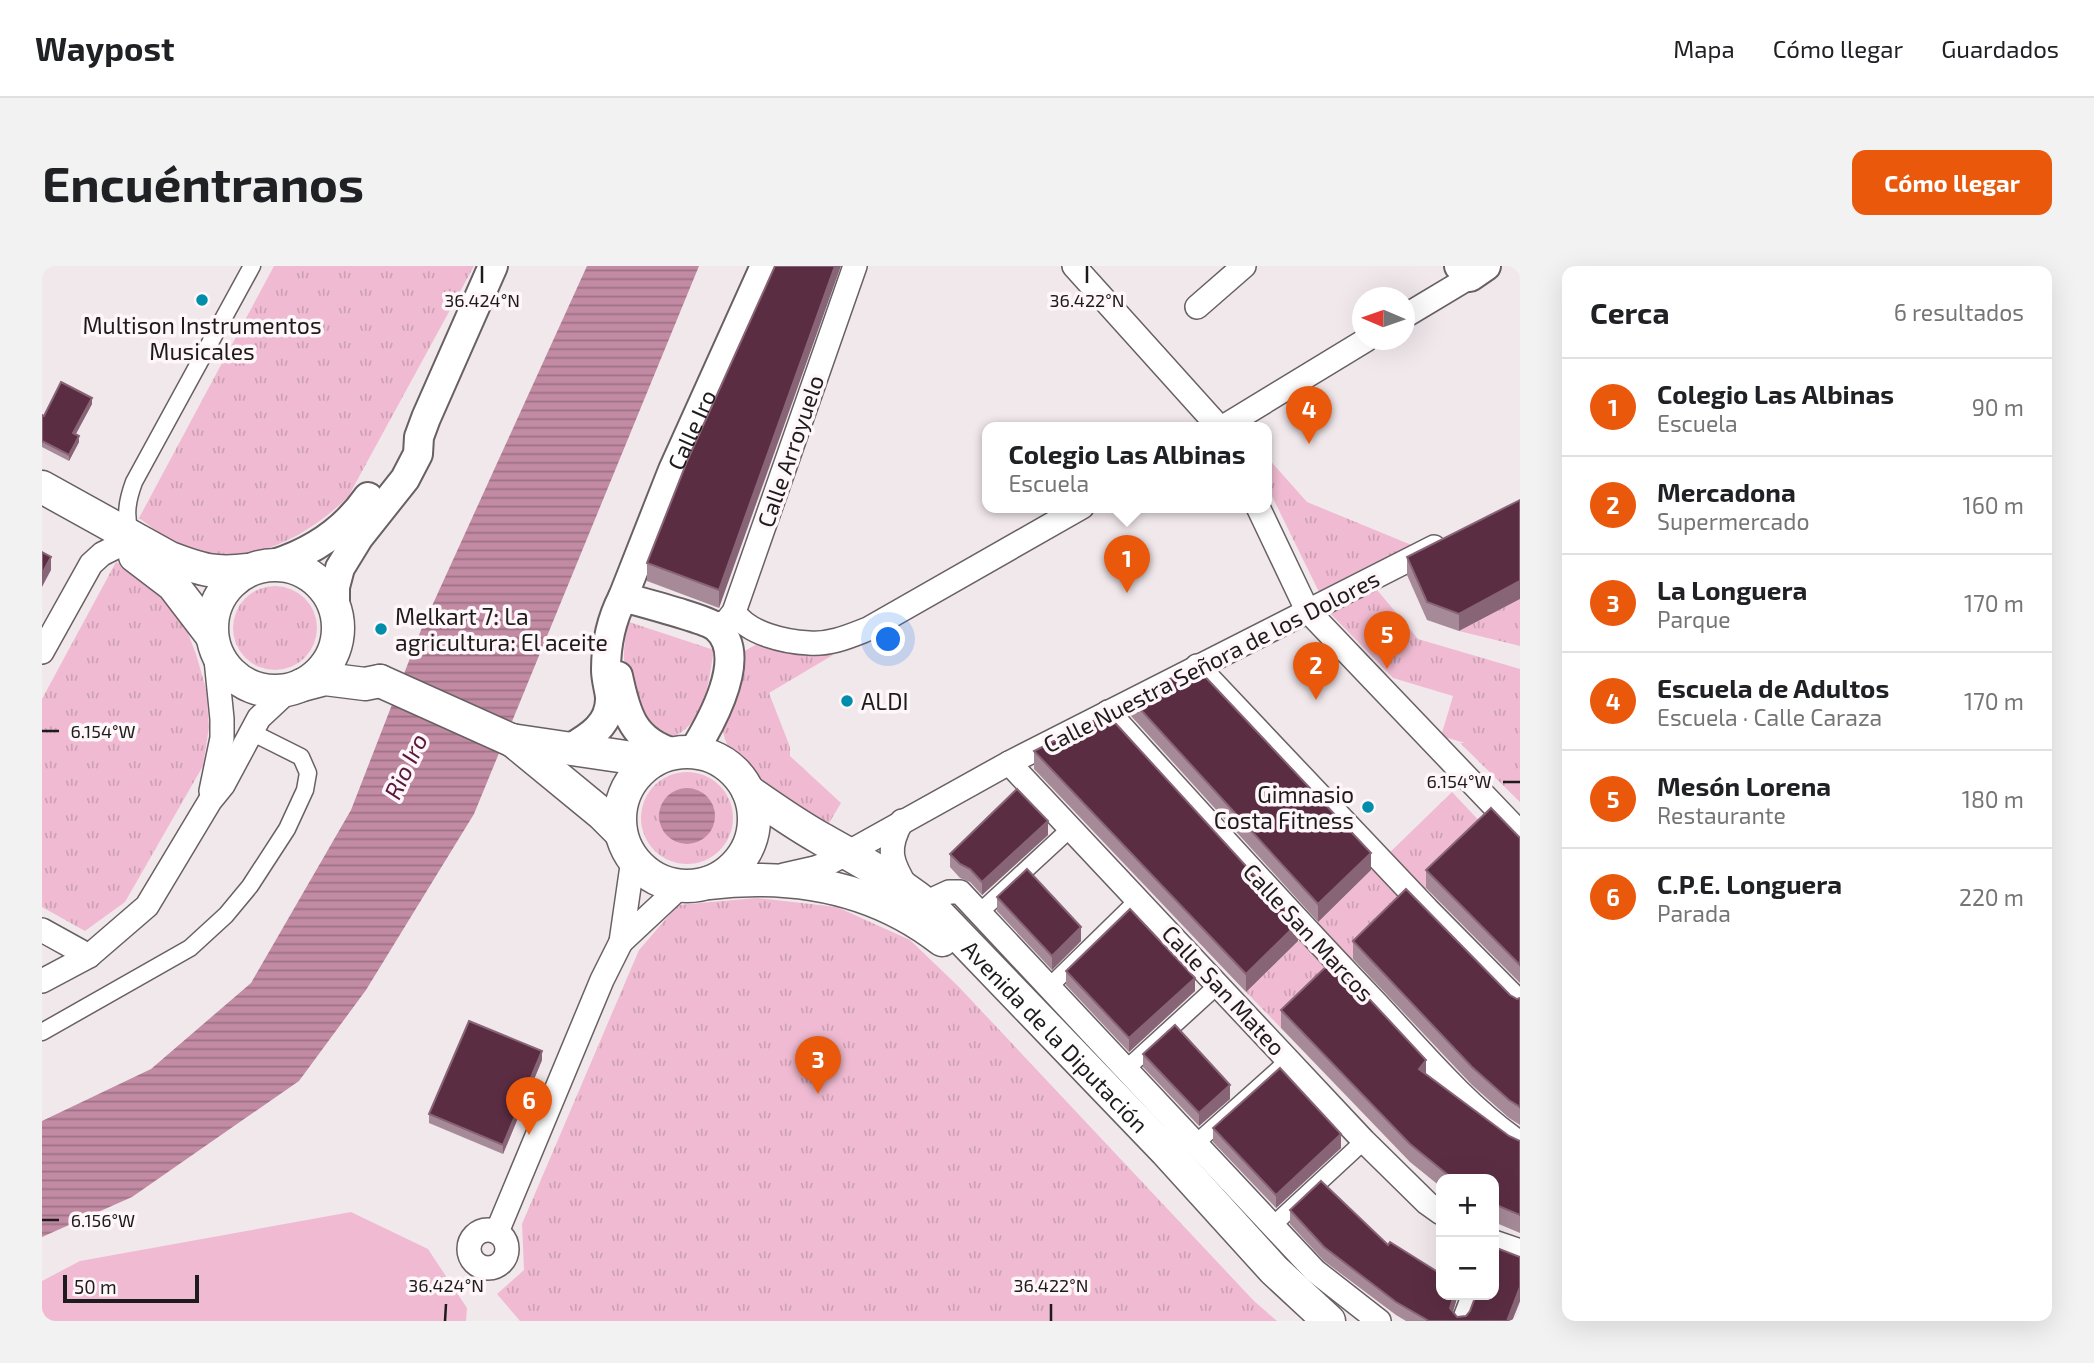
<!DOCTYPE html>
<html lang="es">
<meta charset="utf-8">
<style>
body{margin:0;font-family:"Exo 2",sans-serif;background:#f2f2f2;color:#202124}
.controls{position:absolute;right:21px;bottom:21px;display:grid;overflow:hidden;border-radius:14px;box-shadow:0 7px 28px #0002}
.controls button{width:63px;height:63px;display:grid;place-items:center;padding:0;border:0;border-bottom:2px solid #e0e0e0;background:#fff;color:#202124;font:35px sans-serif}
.compass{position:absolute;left:1310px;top:21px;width:63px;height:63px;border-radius:50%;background:#fff;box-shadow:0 7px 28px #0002;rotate:272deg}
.scale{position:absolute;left:21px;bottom:18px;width:136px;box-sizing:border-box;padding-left:7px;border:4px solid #1e1b1c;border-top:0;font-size:19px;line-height:24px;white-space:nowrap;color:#1e1b1c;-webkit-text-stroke:5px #fef6f9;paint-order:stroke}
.you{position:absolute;left:847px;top:374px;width:24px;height:24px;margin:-18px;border:5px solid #fff;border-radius:50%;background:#1a73e8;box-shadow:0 0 0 10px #1a73e833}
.badge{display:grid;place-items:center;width:46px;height:46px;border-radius:50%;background:#ea580c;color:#fff;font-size:23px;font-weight:700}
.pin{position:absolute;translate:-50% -58px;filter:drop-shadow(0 2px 4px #0008)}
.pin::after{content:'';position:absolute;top:37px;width:24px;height:21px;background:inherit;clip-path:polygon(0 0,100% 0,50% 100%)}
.popup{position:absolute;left:940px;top:156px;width:290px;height:91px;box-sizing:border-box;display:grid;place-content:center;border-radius:14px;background:#fff;filter:drop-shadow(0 2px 5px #0005);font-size:23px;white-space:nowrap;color:#757577}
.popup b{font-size:26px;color:#202124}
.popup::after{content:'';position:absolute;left:50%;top:100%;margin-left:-14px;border:14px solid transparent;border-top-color:#fff}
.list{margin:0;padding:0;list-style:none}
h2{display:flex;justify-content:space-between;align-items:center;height:91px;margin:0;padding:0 28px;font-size:30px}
h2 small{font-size:23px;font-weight:400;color:#757577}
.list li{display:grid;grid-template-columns:46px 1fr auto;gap:21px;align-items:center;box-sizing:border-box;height:98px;padding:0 28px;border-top:2px solid #e0e0e0}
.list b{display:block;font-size:26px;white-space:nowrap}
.list p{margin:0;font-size:23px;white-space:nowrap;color:#757577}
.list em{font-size:23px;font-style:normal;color:#757577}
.map{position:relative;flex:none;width:1478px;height:1055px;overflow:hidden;border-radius:14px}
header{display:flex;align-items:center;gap:42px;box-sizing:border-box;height:98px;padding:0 35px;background:#fff;border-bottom:2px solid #e0e0e0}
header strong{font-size:33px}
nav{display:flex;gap:38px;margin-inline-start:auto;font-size:24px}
.intro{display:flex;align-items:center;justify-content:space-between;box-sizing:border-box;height:168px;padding:0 42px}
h1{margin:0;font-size:49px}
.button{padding:18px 32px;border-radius:14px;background:#ea580c;color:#fff;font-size:24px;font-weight:700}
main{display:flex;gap:42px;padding:0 42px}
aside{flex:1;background:#fff;border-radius:14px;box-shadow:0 7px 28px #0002}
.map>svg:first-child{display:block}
.grass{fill:url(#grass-tufts)}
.garden{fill:#f0bbd2}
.water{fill:url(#water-rules)}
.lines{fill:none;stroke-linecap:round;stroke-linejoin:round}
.pedestrian-casing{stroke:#686063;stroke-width:19}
.minor-casing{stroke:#686063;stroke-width:26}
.tertiary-casing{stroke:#686063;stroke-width:32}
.secondary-casing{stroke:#686063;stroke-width:35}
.pedestrian{stroke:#fff;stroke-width:16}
.minor{stroke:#fff;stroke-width:23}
.tertiary{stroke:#fff;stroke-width:28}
.secondary{stroke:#fff;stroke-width:32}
.wall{fill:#a68a98}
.shaded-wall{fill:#886576}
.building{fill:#5b2d43;stroke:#886576;stroke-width:2}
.ticks{fill:none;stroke:#1e1b1c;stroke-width:2.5}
.poi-dot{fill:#008eab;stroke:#fef6f9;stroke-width:2.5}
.labels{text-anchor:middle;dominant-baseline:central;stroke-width:7;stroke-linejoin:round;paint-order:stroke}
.poi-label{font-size:23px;fill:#1e1b1c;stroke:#fef6f9;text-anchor:start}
.street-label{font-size:23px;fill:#1e1b1c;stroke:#fef6f9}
.water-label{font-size:24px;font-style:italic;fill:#59183b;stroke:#fef6f9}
.ticks-label{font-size:18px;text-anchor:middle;fill:#1e1b1c;stroke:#fef6f9;stroke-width:7;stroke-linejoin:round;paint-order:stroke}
</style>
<header>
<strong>Waypost</strong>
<nav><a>Mapa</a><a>Cómo llegar</a><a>Guardados</a></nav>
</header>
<div class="intro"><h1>Encuéntranos</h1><a class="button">Cómo llegar</a></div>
<main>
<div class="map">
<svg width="1478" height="1055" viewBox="0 0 1478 1055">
<defs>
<pattern id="grass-tufts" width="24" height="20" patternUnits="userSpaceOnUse" patternTransform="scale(1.75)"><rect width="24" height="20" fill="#f0bbd2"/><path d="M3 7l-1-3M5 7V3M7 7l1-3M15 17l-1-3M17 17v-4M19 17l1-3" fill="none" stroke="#cda0b4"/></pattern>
<pattern id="water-rules" width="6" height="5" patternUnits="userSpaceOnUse" patternTransform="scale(1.75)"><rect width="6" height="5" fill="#c28ba3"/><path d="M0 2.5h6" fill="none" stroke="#9d7184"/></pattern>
</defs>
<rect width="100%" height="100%" fill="#f1e8ec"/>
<g class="grass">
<path d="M232,0H432L306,231C263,273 199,307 138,279C124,273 110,261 97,252Z"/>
<path d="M1225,191L1265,236L1372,280L1277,326L1225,220Z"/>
<path d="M74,296L105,314L124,331L142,357L154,388L164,423L167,461L161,500L83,636L43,665L0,641V433Z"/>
<path d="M1331,319L1376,373L1478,403V536L1418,477H1423L1399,470L1411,430L1351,412L1284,343Z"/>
<circle cx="233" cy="362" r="42"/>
<path d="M1478,333V380L1417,365Z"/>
<path d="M587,356L672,384C665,422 665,456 626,474L606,464C588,420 574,404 587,356Z"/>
<path d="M715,378L791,389L727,427L748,481V490L799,537L784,562C756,542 685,501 681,465C679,448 694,405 699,387Z"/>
<circle cx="645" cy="552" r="46"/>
<path d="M1410,526L1445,563L1239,762L1204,726Z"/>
<path d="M715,632L795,641L868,674L916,720L1212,1035L1235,1055H478L455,1028L482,1004L480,958L597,684L636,639Z"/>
</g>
<path class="garden" d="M309,946L386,983L425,1042L424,1055H0V1015L38,995Z"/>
<g class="water">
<path d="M545,0H657L432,548L324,724L257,815L90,931L0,971V855L109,803L209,717L309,544L379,364Z"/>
<circle cx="645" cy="550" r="28"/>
</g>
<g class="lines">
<g class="pedestrian-casing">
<g id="pedestrian">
<path d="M88,268C83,248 85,235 92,216L210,0"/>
<path d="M938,646L1029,562"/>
<path d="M1007,721L1097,633"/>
<path d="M0,766L148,682L184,649L208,620L245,563L263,524L266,507L259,491L209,466"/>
<path d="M1084,803L1177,718"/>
<path d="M1153,878L1247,794"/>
<path d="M1230,960L1322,875"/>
<path d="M1418,1055L1428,1029"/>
</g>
</g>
<g class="minor-casing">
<g id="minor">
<path d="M1032,0L1177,161"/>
<path d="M1155,41L1202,0"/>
<path d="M1363,50L1428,11"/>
<path d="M1181,161L1324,74"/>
<path d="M1216,241L1265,344L1478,567"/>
<path d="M692,346C706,368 744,376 767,377C788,379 808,370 826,363L1040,241"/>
<path d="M673,359L684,356L692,346L813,0"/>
<path d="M0,386L49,298L60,288L76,280"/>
<path d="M1155,400L1385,643L1478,737"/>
<path d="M1066,446C1154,543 1242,641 1333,736C1377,783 1425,841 1478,877"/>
<path d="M967,497L1322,875L1385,937L1399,947"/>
<path d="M169,525L180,472V453L173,383"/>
<path d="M860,555C844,583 849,596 865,622"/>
<path d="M742,609L773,602L789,596L967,497L1392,281"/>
<path d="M883,637L907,626H918L1273,1005L1337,1055"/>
<path d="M0,664L47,690"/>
<path d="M579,676L639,620"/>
<path d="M0,715L47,690L105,640L168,535L181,519L217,452L247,424"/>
<circle cx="446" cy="983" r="19"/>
<path d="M455,966L560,714L579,676L591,593"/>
<path d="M1452,976L1478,985"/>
</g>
</g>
<g class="tertiary-casing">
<g id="tertiary">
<path d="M1417,0L1428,11L1444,0"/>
<path d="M232,298C270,286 303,264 326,231"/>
<path d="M581,331C598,336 664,353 674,361C708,389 669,457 651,486"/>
<path d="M293,341V321L298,302L317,271L363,213L376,188L377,171L384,152L451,0"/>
<path d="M576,410C584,448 591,475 632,487"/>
<path id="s1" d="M527,483C548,471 569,458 568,431C567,422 564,413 564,404C564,378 569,354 581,331L631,204L723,0"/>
</g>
</g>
<g class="secondary-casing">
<g id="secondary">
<path d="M0,221L128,292C160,304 172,308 206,304"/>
<path d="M93,290L131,319L170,370"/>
<circle cx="233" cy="362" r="63"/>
<path d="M338,415L469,474L611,495"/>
<path d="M260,419L283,413L323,418L338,415"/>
<path d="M470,474L560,548L579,567"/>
<circle cx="645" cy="553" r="67"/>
<path id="s2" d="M706,525C729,541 753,558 778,572C821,596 862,618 899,651L1124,885L1232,1004L1287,1055"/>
<path d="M666,617C751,607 832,621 900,674"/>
</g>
</g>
<use href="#pedestrian" class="pedestrian"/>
<use href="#minor" class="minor"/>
<use href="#tertiary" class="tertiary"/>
<use href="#secondary" class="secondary"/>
</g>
<g class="wall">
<path d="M733,0L677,342L605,315V297Z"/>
<path d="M50,138L34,168L37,176L27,195L0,181V149L2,150Z"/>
<path d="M1478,234L1417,365L1385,354L1365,309V291Z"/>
<path d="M1089,433L1329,604L1276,656L1089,450Z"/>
<path d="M992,485L1256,675L1204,726L992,503Z"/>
<path d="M1006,569L940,629L928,616L918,612L908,601V588Z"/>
<path d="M1478,572V717L1384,622V604Z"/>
<path d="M955,631L1039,675L1010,704L955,645Z"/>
<path d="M1311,675L1475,733L1478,732V859L1467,852L1430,819L1311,693Z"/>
<path d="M1024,705L1153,725L1087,786L1024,719Z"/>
<path d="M1239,744L1384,808L1467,870L1478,875V967L1452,956V913H1399V921L1368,896L1239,762Z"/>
<path d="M1101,788L1188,833L1157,860L1101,801Z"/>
<path d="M500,794L461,888L387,857V848Z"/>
<path d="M1171,862L1299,882L1234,942L1171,876Z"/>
<path d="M1248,944L1346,979L1415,1029V1032L1411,1046L1415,1051L1424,1050L1478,1035L1470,1055H1364L1354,1049L1282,995L1248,958Z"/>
</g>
<g class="shaded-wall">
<path d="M793,0H799L677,342V324Z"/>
<path d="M50,132V138L31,173V167Z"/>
<path d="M37,170V176L27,195V189Z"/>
<path d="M9,291V304L0,321V308Z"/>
<path d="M1478,315V333L1417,365V348Z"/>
<path d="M1006,555V569L940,629V616Z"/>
<path d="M1329,587V604L1276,656V638Z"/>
<path d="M1256,657V675L1204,726V708Z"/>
<path d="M1039,661V675L1010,704V690Z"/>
<path d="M1153,712V725L1087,786V772Z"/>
<path d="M500,785V794L461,888V879Z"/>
<path d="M1384,794V811L1377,803Z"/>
<path d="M1188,819V833L1157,860V847Z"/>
<path d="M1299,868V882L1234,942V929Z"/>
<path d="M1478,1021V1035L1470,1055H1465Z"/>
<path d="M1412,1029H1415V1032L1408,1055V1042Z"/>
</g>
<g class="building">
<path d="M733,0H793L677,324L605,297L646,193Z"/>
<path d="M19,116L50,132L31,167L37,170L27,189L0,175V149L2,150Z"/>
<path d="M1478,234V315L1417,348L1385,336L1365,291Z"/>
<path d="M0,286L9,291L0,308Z"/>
<path d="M1153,400L1329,587L1276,638L1089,433Z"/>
<path d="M1065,448L1256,657L1204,708L992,485Z"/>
<path d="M975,523L1006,555L940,616L928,603L918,598L908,588Z"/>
<path d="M1449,542L1478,572V699L1384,604Z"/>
<path d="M985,603L1039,661L1010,690L955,631Z"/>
<path d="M1364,623L1468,729L1475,733L1478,732V841L1467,834L1430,801L1311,675Z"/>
<path d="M1088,643L1153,712L1087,772L1024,705Z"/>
<path d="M1291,694L1384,794L1377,803L1467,870L1478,875V949L1452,938V913H1411L1368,878L1239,744Z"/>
<path d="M427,755L500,785L461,879L387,848Z"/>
<path d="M1133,759L1188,819L1157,847L1101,788Z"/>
<path d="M1238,802L1299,868L1234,929L1171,862Z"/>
<path d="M1279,915L1346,979L1348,976L1399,1008V1029H1412L1408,1042L1415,1051L1424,1050L1428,1045L1434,1029H1452V981L1478,991V1021L1465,1055H1387L1354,1036L1282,981L1248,944Z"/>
</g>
<path class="ticks" d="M440,17V0M1045,17V0M0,465H17M1461,516H1478M0,954H17M403,1055L404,1038M1009,1055V1038"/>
<g class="poi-dot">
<circle cx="160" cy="34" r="7"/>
<circle cx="339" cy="363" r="7"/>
<circle cx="805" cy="435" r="7"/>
<circle cx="1326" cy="541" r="7"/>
</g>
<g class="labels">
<g class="poi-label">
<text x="160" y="59" text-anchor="middle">Multison Instrumentos<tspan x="160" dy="26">Musicales</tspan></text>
<text x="353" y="350">Melkart 7: La<tspan x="353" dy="26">agricultura: El aceite</tspan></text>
<text x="819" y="435">ALDI</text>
<text x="1312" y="528" text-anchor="end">Gimnasio<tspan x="1312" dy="26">Costa Fitness</tspan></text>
</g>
<g class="street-label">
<text stroke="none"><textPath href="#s1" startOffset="354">Calle Iro</textPath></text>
<text transform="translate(748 185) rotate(-71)">Calle Arroyuelo</text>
<text transform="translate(1169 395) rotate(-27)">Calle Nuestra Señora de los Dolores</text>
<text transform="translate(1267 666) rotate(47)">Calle San Marcos</text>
<text transform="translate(1182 724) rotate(47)">Calle San Mateo</text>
<text stroke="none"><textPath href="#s2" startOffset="396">Avenida de la Diputación</textPath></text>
</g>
<g class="water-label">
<text transform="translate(363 500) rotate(-65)">Rio Iro</text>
</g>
</g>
<g class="ticks-label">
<text x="440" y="41">36.424°N</text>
<text x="1045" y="41">36.422°N</text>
<text x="61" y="472">6.154°W</text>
<text x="1417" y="522">6.154°W</text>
<text x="61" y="961">6.156°W</text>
<text x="404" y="1026">36.424°N</text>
<text x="1009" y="1026">36.422°N</text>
</g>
</svg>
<div class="controls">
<button>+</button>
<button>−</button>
</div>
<svg class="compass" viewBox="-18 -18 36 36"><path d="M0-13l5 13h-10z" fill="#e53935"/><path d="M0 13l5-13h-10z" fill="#757577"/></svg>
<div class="scale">50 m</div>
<div class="you"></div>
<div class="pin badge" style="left:1085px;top:327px">1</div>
<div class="popup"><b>Colegio Las Albinas</b>Escuela</div>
<div class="pin badge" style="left:1274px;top:434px">2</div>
<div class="pin badge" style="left:776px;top:828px">3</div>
<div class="pin badge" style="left:1267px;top:178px">4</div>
<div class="pin badge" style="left:1345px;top:403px">5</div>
<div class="pin badge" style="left:487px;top:869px">6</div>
</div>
<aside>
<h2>Cerca<small>6 resultados</small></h2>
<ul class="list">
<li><span class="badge">1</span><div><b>Colegio Las Albinas</b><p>Escuela</p></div><em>90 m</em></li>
<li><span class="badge">2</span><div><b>Mercadona</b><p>Supermercado</p></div><em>160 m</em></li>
<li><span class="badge">3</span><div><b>La Longuera</b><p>Parque</p></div><em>170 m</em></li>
<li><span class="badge">4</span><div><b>Escuela de Adultos</b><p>Escuela · Calle Caraza</p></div><em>170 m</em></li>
<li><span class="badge">5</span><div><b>Mesón Lorena</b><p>Restaurante</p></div><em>180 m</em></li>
<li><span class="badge">6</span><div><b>C.P.E. Longuera</b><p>Parada</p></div><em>220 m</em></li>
</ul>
</aside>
</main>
